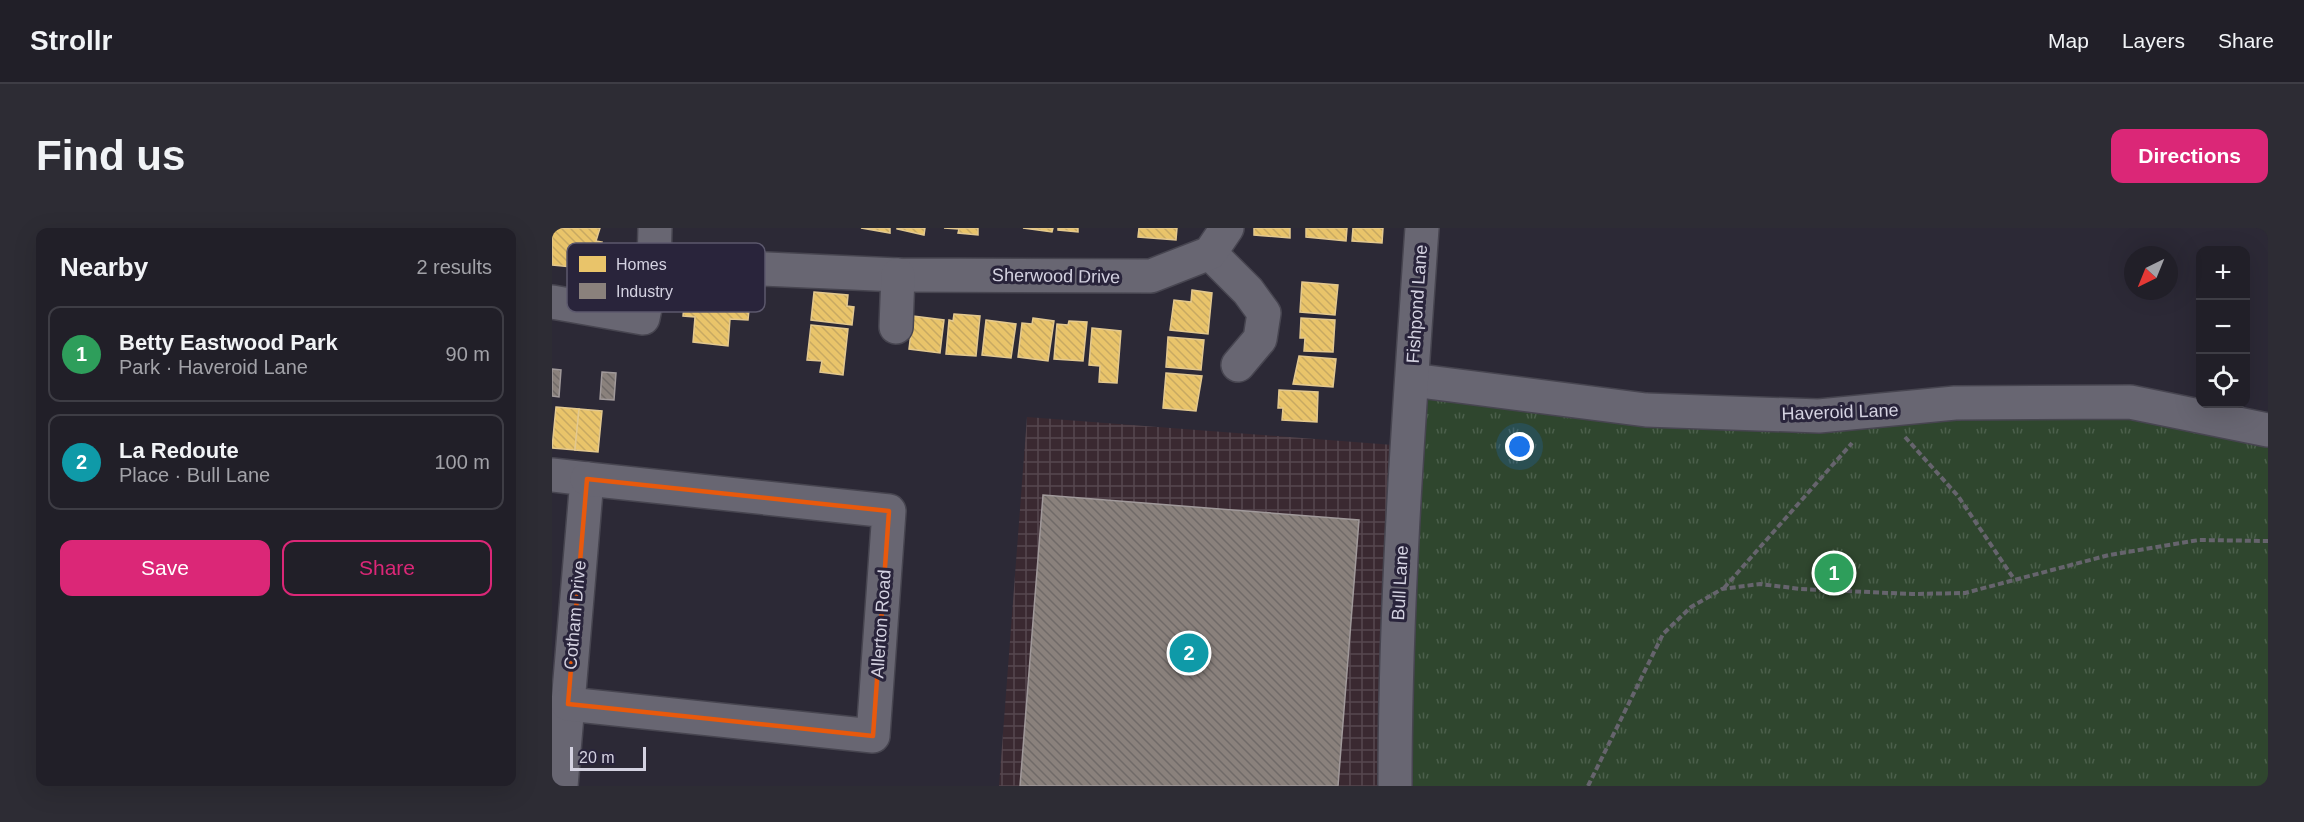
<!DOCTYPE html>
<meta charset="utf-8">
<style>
body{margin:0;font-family:Arial,sans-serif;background:#2d2c34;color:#f1f3f6}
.controls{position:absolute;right:18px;top:18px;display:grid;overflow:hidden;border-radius:12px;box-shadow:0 6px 24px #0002}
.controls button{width:54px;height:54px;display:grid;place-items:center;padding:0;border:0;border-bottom:2px solid #3e3d45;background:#211f28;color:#f1f3f6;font:30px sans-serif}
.compass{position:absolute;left:1572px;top:18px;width:54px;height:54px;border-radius:50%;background:#211f28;box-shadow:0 6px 24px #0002;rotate:223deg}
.scale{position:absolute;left:18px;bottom:15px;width:76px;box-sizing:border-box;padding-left:6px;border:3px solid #d4d2e1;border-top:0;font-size:16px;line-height:21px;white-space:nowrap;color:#d4d2e1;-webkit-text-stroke:4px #29243b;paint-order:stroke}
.you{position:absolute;left:968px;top:219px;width:21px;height:21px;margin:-15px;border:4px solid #fff;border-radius:50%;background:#1a73e8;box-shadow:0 0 0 9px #1a73e833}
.badge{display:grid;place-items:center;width:39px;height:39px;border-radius:50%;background:#db2777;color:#fff;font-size:20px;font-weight:700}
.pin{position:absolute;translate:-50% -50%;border:3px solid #fff;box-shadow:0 2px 6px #0006}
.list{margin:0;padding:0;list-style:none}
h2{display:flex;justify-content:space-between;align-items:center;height:78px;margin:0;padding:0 24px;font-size:26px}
h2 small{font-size:20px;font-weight:400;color:#a2a2a8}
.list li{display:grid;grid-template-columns:39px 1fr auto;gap:18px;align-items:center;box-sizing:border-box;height:96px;margin:0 12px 12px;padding:0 12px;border:2px solid #3e3d45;border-radius:12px}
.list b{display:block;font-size:22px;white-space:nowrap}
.list p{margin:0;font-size:20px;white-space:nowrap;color:#a2a2a8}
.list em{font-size:20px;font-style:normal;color:#a2a2a8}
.actions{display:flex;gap:12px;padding:18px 24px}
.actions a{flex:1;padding:14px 0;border:2px solid #db2777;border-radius:12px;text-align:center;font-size:21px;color:#db2777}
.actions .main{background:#db2777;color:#fff}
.icon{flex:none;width:33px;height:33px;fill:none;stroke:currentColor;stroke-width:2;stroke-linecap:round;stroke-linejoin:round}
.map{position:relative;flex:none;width:1716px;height:558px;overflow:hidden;border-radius:12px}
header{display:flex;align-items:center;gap:36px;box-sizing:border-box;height:84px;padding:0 30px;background:#211f28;border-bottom:2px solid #3e3d45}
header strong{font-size:28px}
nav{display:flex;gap:33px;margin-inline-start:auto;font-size:21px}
.intro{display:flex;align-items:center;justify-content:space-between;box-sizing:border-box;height:144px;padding:0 36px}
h1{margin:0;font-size:42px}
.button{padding:15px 27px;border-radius:12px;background:#db2777;color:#fff;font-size:21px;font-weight:700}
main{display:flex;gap:36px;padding:0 36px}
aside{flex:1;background:#211f28;border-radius:12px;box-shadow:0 6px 24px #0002}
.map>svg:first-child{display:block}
.industrial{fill:url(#industrial-grid)}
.grass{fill:url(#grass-tufts)}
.homes{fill:url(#homes-back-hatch);stroke:#e3c88e;stroke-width:1.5}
.industry{fill:url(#industry-back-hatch);stroke:#a0999a;stroke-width:1.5}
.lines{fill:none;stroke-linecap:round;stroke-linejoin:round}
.minor-casing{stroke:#474550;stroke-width:36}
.path{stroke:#66646d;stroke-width:4;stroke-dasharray:6 3;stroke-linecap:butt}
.minor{stroke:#686672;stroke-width:33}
.marked{fill:none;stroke:#e8590c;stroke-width:4.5;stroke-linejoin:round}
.labels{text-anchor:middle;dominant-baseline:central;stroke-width:6;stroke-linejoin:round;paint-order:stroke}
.street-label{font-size:18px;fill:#d4d2e1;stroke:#29243b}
.key{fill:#29243b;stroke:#5c586d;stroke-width:1.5}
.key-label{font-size:16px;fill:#d4d2e1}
</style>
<header>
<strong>Strollr</strong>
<nav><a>Map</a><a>Layers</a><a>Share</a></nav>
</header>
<div class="intro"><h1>Find us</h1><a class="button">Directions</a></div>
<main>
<aside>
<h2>Nearby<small>2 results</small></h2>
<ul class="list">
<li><span class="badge" style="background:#2e9e5b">1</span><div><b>Betty Eastwood Park</b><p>Park · Haveroid Lane</p></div><em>90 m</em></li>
<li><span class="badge" style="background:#0f9aa8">2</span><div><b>La Redoute</b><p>Place · Bull Lane</p></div><em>100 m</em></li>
</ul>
<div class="actions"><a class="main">Save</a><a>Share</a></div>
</aside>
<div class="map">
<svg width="1716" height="558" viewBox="0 0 1716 558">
<defs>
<pattern id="industrial-grid" width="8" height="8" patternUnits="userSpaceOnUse" patternTransform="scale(1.5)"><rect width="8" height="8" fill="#3a2931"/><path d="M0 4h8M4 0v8" fill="none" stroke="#56474f"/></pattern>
<pattern id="grass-tufts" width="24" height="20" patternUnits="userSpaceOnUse" patternTransform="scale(1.5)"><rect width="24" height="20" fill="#2f462e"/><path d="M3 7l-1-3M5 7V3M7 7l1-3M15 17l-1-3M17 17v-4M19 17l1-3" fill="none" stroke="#4c604c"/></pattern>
<pattern id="homes-back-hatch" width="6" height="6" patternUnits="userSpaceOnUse" patternTransform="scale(1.5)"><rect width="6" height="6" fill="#e9c46a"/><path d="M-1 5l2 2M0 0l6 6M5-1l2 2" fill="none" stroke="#c7a962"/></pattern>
<pattern id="industry-back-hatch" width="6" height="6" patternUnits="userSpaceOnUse" patternTransform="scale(1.5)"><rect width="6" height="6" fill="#8a817c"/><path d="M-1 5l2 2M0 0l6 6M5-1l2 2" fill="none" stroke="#706a68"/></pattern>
</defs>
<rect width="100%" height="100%" fill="#2c2936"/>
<path class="industrial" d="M475,189L854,218L843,558H447Z"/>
<path class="grass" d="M860,152L1094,182L1403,175L1716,202V558H843Z"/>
<g class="homes">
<path d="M0,0H48L44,13L50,14L40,41L0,37Z"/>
<path d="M309,0H338V5Z"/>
<path d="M373,0L372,7L345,1V0Z"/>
<path d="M392,0H426V7L406,5L407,1Z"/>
<path d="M471,0H501L500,4Z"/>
<path d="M506,0H526V4L506,2Z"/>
<path d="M587,0H625L624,12L586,9Z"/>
<path d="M702,0H738V10L702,7Z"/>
<path d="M754,0H795L794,13L754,9Z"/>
<path d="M801,0H831L830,15L800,13Z"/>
<path d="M750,54L786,57L783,87L748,84Z"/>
<path d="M134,56L199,62L196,92L178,91L176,118L141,114L143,89L131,88Z"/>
<path d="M640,62L660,65L656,106L618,102L622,72L639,74Z"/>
<path d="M262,64L296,67L295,78L302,79L300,97L259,92Z"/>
<path d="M402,86L428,88L424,128L394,126L397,92L401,93Z"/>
<path d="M361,88L392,92L388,125L357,121Z"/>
<path d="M481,90L502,93L496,133L466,129L470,95L480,96Z"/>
<path d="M749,90L783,92L781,124L752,123L753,110H748Z"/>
<path d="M434,92L464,96L459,130L430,127Z"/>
<path d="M517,93L535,94L531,133L502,131L505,96L516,97Z"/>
<path d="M259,97L296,101L291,147L268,144L270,133L255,132Z"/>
<path d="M540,100L569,103L565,155L547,154L548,138L537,137Z"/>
<path d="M616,109L652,112L649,142L614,139Z"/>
<path d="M747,128L784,131L781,159L741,156Z"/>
<path d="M614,145L650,148L644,183L611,180Z"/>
<path d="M727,162L766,164L765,194L730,192L731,180H726Z"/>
<path d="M4,179L27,181L23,222L0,220Z"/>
<path d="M27,181L50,183L46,224L23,222Z"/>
</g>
<g class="industry">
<path d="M0,141L9,142L7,169L0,168Z"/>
<path d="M50,144L64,145L62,172L48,171Z"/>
<path d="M491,267L807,292L786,558H468Z"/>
</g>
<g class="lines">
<g class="minor-casing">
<g id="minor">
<path d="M658,25L696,63L712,85L708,111L686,137"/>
<path d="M102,36L346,47L599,48L658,25L675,0"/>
<path d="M0,74L91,90L102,36L103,0"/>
<path d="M344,99L346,47"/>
<path d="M860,152L1094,182L1267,188L1403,175L1578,174L1716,202"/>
<path d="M0,247L35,251L9,558"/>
<path d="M16,476L321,508L337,283L35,251"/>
<path d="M843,558C843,372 857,186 870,0"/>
</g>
</g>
<g class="path">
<path d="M1353,209L1406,268L1462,351"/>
<path d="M1172,360L1300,215"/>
<path d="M1036,558L1111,406L1139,379L1170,361L1208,356L1249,361L1360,366L1413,365L1557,327L1647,312L1716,313"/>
</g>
<use href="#minor" class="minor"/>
</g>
<path class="marked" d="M35,251L337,283L321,508L16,476Z"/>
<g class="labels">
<g class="street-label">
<text transform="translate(504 48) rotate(1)">Sherwood Drive</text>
<text transform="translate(865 76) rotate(-86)">Fishpond Lane</text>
<text transform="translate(1288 184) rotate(-2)">Haveroid Lane</text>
<text transform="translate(848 355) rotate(-87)">Bull Lane</text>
<text transform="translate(23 387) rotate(-85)">Cotham Drive</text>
<text transform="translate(329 396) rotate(-86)">Allerton Road</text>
</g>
</g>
<rect x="15" y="15" width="198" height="69" rx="9" class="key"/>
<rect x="27" y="28" width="27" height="16" fill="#e9c46a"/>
<rect x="27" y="55" width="27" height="16" fill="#8a817c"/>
<g class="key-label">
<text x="64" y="42">Homes</text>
<text x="64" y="69">Industry</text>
</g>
</svg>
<div class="controls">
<button>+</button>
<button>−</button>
<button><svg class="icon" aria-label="locate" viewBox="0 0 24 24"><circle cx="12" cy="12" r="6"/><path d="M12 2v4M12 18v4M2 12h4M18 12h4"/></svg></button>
</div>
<svg class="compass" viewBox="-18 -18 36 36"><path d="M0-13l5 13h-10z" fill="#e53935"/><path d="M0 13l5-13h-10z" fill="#a2a2a8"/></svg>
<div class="scale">20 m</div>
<div class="you"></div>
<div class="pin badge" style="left:1282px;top:345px;background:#2e9e5b">1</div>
<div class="pin badge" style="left:637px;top:425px;background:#0f9aa8">2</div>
</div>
</main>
